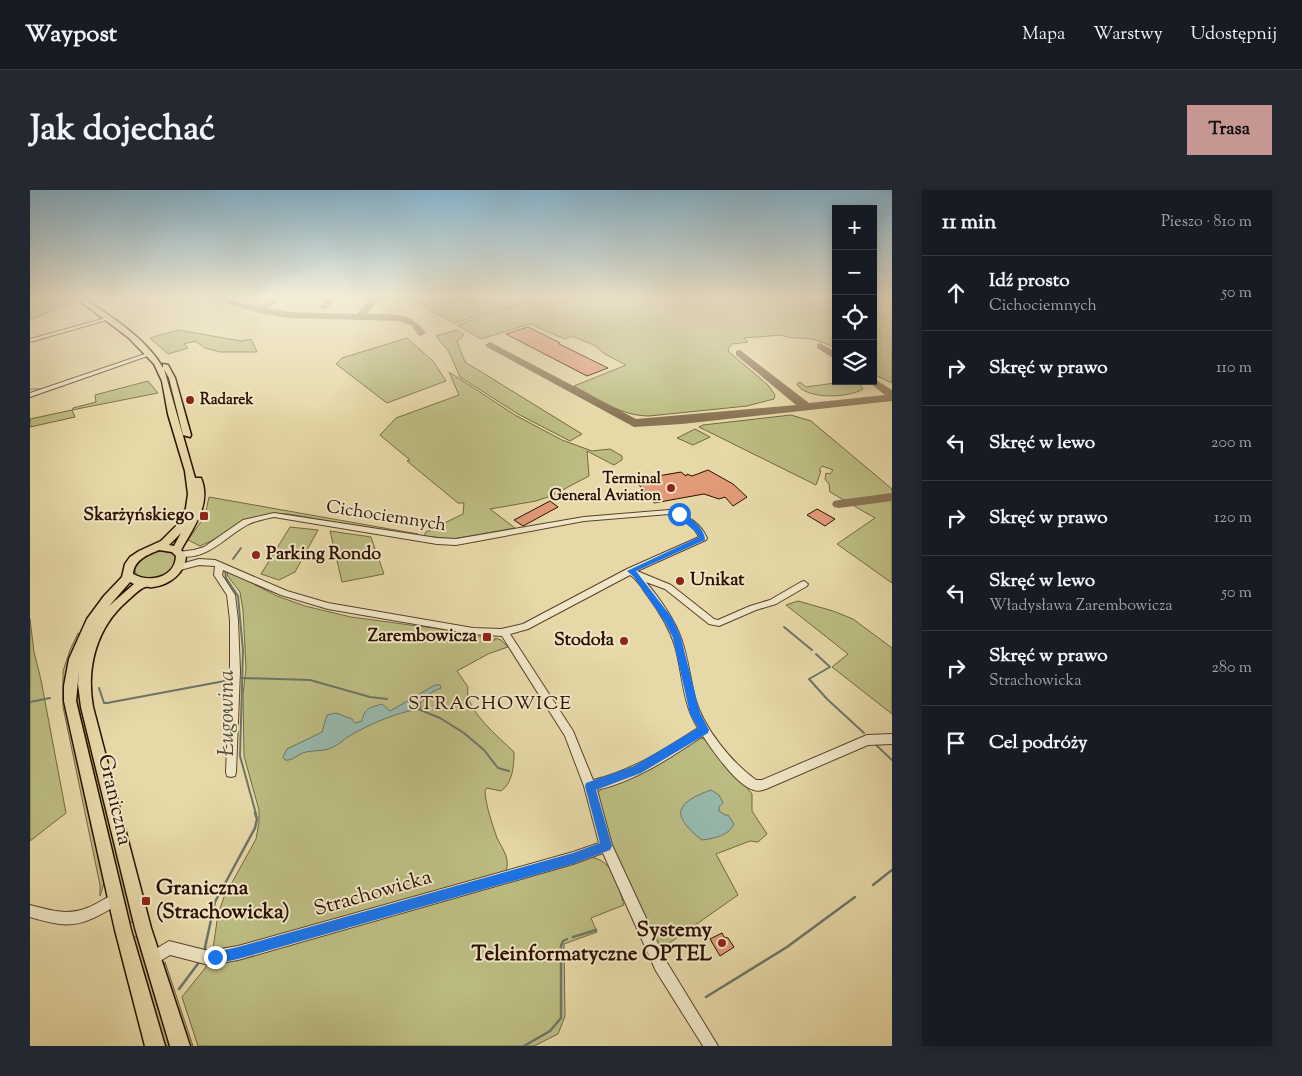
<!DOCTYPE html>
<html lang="pl">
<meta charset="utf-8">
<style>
body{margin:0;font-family:"Sorts Mill Goudy",serif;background:#242831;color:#f1f3f6}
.controls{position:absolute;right:15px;top:15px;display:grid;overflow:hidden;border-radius:0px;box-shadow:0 2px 12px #0003}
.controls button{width:45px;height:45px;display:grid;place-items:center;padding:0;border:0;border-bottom:1px solid #363941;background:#171b24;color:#f1f3f6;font:25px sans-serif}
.stop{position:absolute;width:15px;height:15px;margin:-11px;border:4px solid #1a73e8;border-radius:50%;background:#fff}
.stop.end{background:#1a73e8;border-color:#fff;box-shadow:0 1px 5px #0008}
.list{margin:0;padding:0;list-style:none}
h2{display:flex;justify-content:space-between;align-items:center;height:65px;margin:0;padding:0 20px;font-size:21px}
h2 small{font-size:16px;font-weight:400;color:#9ea1a6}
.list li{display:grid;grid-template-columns:32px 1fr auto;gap:15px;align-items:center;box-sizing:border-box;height:75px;padding:0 20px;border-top:1px solid #363941}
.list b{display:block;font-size:19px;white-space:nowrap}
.list p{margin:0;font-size:16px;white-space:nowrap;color:#9ea1a6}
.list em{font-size:16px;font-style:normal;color:#9ea1a6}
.icon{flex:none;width:28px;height:28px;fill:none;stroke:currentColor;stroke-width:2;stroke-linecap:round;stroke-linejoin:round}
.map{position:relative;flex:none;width:862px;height:856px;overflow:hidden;border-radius:0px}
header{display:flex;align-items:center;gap:30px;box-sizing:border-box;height:70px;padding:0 25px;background:#171b24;border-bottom:1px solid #363941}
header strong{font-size:24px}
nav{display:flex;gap:28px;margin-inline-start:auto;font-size:18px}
.intro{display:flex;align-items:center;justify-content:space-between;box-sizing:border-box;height:120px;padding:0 30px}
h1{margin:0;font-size:35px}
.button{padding:12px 22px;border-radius:0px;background:#c59692;color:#111;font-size:18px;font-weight:700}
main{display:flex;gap:30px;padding:0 30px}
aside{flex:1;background:#171b24;border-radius:0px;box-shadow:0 2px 12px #0003}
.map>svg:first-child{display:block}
.green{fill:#bcbc82;stroke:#746641}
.water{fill:#97b9ac;stroke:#6c7567}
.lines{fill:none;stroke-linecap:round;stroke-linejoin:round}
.stream-far2{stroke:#6c7567;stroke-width:1}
.stream-far1{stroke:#6c7567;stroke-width:2}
.stream{stroke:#6c7567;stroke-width:2.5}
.taxiway{fill:#897454;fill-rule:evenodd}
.building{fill:#e29a78;stroke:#2c1000}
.minor-casing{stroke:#5a422a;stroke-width:2}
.major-casing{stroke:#2c1000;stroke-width:3}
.minor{fill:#efe6c6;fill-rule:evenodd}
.major{fill:#e6d8a7;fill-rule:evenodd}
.route{fill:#1a73e8}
.poi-dot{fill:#8f2418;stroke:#efe6c6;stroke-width:2}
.labels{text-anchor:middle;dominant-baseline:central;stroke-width:4;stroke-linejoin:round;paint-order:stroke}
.far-poi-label{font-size:15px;font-weight:bold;fill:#2c1000;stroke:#efe6c6;text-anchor:start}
.poi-label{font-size:18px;font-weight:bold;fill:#2c1000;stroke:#efe6c6;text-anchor:end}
.street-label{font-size:18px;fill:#2c1000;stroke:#efe6c6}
.neighbourhood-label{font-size:19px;letter-spacing:1px;fill:#2c1000;stroke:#efe6c6}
.near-street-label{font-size:21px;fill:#2c1000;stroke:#efe6c6}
.near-poi-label{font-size:21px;font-weight:bold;fill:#2c1000;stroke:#efe6c6;text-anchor:start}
.near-water-label{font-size:22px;font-style:italic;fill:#514b3c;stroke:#efe6c6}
</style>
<header>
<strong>Waypost</strong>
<nav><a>Mapa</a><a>Warstwy</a><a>Udostępnij</a></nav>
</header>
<div class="intro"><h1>Jak dojechać</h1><a class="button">Trasa</a></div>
<main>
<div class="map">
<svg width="862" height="856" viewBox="0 0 862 856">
<rect width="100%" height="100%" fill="#e6d8a7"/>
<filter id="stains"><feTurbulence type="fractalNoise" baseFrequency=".004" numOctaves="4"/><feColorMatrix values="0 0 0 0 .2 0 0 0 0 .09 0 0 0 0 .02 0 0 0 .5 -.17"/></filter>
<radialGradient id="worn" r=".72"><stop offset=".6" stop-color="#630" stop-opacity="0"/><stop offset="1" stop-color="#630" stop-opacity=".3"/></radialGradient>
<g class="green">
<path d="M0,107H39L45,111L0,130Z"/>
<path d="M331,107H512L424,133L383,111Z"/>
<path d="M516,107H806V159C798,154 789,150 780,149C770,147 761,150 752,145L714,148L718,152L702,154L698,159L699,162L738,195L745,205L744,209L717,216L619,226C591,226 568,209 544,196L596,175L573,163L566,156L542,146L535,149L500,134L451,149L427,135Z"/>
<path d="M843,107H862V193L843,184Z"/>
<path d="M148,140L211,151L221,149L227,162H190L175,158L165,151L154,154L158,158L138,164L120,148Z"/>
<path d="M427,140L434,145L427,151L435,172L552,244L540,251L488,224L430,187L419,162L406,146Z"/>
<path d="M377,148L403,171L416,191L357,213L306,174L312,168Z"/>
<path d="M419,182L485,225L532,250L562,261L580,259L592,266V270L584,275L557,261L559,286L521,306L506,311L460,319L485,338L423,349L394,346L396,342L433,324L434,313H428L377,271L380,270L350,245L366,228L429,205Z"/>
<path d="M118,191L128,203L42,220L45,227L0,237V229L42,220L43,218L66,212L65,205Z"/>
<path d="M819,191L828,192L833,199C819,208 776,210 767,194L770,192L776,197Z"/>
<path d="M761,225L781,231L862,299V393L807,354L845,328L800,302L799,294L795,289L796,283L800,284L803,280L792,276L789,280L791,281L786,295L669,237L673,235Z"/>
<path d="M665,239L680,247L663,255L647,248Z"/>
<path d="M179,307L388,344L386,346L258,324C219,321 203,342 170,356L158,350L175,326Z"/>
<path d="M260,337L288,340L265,382L249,390L231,384Z"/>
<path d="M300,341L341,347L354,384L312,392Z"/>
<path d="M132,361L146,364L148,368C138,386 127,394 107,386L104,378C110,367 120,363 132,361Z"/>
<path d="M198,381L247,406L275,416L321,427L425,441L459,448V450H465V448L471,450L478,457L458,464L427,481L438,497C433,519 470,548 484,562C484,575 483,593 471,601L457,598L455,601C456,617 462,633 467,648C471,656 479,667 477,677C477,680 475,682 474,685L479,692L560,667C584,670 587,695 594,715L561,728L567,742L534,754L535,826L528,844L504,856H168L152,807L176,777L183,759L188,724L194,707L226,649L229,632V620L214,566L213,505L216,478L213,420L210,402L197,385Z"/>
<path d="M91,402L93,403L79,418L52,471L104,731L99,734L46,505V487L68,429Z"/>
<path d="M768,411L803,421L823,429L862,458V524L802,477L818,464L756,415Z"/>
<path d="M0,429L4,462L11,490L36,623L0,651Z"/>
<path d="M48,443L50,444L37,476L35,492V513L74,693L70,706V695L33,517V481L40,460Z"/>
<path d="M672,548L682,554L722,604V621L737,644L728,652L720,651L686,664L708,705L628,761L577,645L566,605L572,598L663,549Z"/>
<path d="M108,745L141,856H133L102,749Z"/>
<path d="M135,772L163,856H159L134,782Z"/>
</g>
<g class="water">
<path d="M405,495H410L411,498L402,502L390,513L391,519C370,521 342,533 321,545C315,548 311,553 305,556C295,562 285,560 276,562C267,564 264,571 255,570L253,567L257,559L292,542L297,525L306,523L322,529L325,533L332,531C335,517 339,518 352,514L360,521Z"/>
<path d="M681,600L689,605L693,613L689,617V621L695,625H698L704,634C700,645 683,649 672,650C640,625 645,613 681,600Z"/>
</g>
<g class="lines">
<path class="stream-far2" d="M0,199H13"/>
<g class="stream-far1">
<path d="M203,369L211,358"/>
<path d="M195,380L196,388L208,406L213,461L210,566L226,624"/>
<path d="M754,437L782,460"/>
<path d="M786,464L800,477L779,489L797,509L834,543"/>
<path d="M212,488L280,490L340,507L357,509"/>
<path d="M69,498L74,513H77L200,490"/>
<path d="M0,512L20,508"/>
<path d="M388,519L410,528L434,543L454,560L468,578L479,581"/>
<path d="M845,554L862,570"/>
</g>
<g class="stream">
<path d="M843,695L862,680"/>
<path d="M543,747L566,740"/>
<path d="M174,762L185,712L225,638L227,629L225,623"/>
<path d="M149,799L170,771"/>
<path d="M676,807L757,757L825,707"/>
<path d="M494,856L520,841L531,828V756L533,751L537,749"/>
</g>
<g class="taxiway">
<path d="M243,107H253L238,118L260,122L327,124L342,107H347L349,109L337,124C362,125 380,120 396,143L391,146L388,145L381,135L369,131L260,128L229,123L195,113L199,110L229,116Z"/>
<path d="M298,107H307L297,119H291L290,117Z"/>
<path d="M460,152L606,229L766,215L706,165V161L710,160L779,213L855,205L837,191H843V188L862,200V211L652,234L604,237L457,157L455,155Z"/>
<path d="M790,153L806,162V170L787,158V154Z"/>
<path d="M862,303V311L809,318L804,317L802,314L804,311L809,310Z"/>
</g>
</g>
<g class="building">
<path d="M498,137L530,153L529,154L578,178L557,186L476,144Z"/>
<path d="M678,280L703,294L717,307L703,316L695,307L689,309L674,304L624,313L605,290L651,282L656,286L657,284L662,286Z"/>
<path d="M520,311L528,317L493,336L484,330Z"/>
<path d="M787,319L805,329L795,336L777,325Z"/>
<path d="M692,743L694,747L698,748L704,757L690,766L680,749Z"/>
</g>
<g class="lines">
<g class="minor-casing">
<g id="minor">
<path d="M76,128L80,129L0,152V149Z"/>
<path d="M118,163L123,164L0,207V203Z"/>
<path d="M639,320C655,324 670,332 677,348L676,350L607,381L641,395L684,429L688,430L720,416L740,410L771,392L774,391L778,394L777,396L746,414L726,420L689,436L679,434L635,399L616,392C630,409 643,427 651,448C658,467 660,488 665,508C673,537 701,572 726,590H732L837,545L862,544V554L838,555L736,599C732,600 729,602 724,600C707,596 683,561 673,546C640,568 606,591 567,600L582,655L636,771L688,856H673L626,781L573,663L543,674L208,770L179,775L140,765L122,776L117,774L115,769L117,764L139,751L179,761L208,756L543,662L569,653L554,596L535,546L472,446L443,444L298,419L251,405L193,380L192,385L205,405L208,430L210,481L206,582L205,586L201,587L197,586L196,582L200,481V430L197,405L184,385L185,376L169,375L150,380L146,377L147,375L169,369L185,370L257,401L298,413L443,438L471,439L493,434L597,379L669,347C664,335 650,328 639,324L554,331L426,355L407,354L244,327C235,329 224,331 217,335C195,347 177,371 149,366L148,364L149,362L164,360L174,357L213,330L244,323L407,348L426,349L554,327ZM600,385C607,389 612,398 617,405C629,421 639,437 645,456C653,484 652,513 668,538C635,559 602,581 563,590L543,541L480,444L498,439Z"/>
<path d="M85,704L89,706L91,710L89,714C52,736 42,740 0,727V715C19,720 38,726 57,718C67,714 75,708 85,704Z"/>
</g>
</g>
<g class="major-casing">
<path id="major" d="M45,107H52C80,126 116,148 133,178V174L138,175L145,188L161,245L160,247L153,245L139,188L134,179L165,288H171C182,314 163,338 151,360L156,365C156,382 140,395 123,397C121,398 118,396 115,397C109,399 102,407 97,411C66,438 56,478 63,517L121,738L160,856H140L105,738L51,517L48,494L49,480L46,511L101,740L135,856H115L85,740L34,511V496L39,469L57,429L74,406L92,387L95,374L100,367L109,361L131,351L147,335L156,318L158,304L155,281L138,224L132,191L124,174L99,148ZM151,343L144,356L139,355ZM129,360L142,362L146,366C145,388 119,393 103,384C104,370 117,365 129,360ZM100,392L104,394L79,416Z"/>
</g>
<use href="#minor" class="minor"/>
<use href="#major" class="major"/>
</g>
<linearGradient id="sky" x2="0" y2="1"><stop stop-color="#87b6d0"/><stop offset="0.47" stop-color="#f4edd7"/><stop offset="1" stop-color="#f4edd7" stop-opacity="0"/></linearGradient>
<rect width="862" height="227" fill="url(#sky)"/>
<path class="route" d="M647,323C657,322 676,340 675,350L606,381L642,428L651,448L670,523L679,540L678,543L611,583L566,600L582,656L580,660L543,674L208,769L185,774L181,772L179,767L181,763L208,757L543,663L570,653L555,596L556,593L604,576L668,538L660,524L643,448L635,432L604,387L597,381L669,347L667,343L647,326Z"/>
<g class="poi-dot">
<circle cx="160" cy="210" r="5"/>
<circle cx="641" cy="298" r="5"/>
<rect x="169" y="321" width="10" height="10" rx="2.5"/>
<circle cx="226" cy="365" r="5"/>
<circle cx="650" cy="391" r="5"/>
<rect x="452" y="442" width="10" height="10" rx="2.5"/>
<circle cx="594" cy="451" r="5"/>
<rect x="111" y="706" width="10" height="10" rx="2.5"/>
<circle cx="692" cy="753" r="5"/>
</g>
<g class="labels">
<g class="far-poi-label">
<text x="170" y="210">Radarek</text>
<text x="631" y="289" text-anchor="end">Terminal<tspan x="631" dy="17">General Aviation</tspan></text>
</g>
<g class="poi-label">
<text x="164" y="326">Skarżyńskiego</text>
<text x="236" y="365" text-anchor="start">Parking Rondo</text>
<text x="660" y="391" text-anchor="start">Unikat</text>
<text x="447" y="447">Zarembowicza</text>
<text x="584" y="451">Stodoła</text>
</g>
<g class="street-label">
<text transform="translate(356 327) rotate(9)">Cichociemnych</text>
</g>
<g class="neighbourhood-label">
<text x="460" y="514">STRACHOWICE</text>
</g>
<g class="near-street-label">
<text transform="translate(84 610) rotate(77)">Graniczna</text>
<text transform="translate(343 704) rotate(-16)">Strachowicka</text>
</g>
<g class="near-poi-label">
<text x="126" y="699">Graniczna<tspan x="126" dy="24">(Strachowicka)</tspan></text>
<text x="682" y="741" text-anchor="end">Systemy<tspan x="682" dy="24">Teleinformatyczne OPTEL</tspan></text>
</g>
<g class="near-water-label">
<text transform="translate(198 523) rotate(-90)">Ługowina</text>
</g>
</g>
<rect width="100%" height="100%" filter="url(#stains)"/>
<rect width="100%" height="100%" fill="url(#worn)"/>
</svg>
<div class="controls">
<button>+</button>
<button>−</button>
<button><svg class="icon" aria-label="locate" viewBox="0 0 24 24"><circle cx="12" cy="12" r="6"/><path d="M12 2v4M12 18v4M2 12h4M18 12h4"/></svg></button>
<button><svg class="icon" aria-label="layers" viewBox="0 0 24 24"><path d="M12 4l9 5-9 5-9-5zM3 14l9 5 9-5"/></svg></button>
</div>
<div class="stop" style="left:649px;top:324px"></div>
<div class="stop end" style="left:185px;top:767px"></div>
</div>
<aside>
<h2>11 min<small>Pieszo · 810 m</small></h2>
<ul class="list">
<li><svg class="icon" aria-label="ahead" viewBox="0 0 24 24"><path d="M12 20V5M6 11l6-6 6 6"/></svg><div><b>Idź prosto</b><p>Cichociemnych</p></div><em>50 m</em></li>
<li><svg class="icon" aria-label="right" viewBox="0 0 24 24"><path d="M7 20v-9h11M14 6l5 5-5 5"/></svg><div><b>Skręć w prawo</b></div><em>110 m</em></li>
<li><svg class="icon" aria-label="left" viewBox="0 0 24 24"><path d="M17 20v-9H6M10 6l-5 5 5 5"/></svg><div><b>Skręć w lewo</b></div><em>200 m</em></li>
<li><svg class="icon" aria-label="right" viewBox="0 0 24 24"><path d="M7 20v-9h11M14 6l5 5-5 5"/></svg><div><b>Skręć w prawo</b></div><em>120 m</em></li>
<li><svg class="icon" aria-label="left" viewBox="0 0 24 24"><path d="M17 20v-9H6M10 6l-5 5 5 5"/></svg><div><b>Skręć w lewo</b><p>Władysława Zarembowicza</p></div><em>50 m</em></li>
<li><svg class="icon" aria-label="right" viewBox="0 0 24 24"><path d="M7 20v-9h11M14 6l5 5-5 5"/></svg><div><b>Skręć w prawo</b><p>Strachowicka</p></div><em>280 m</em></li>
<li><svg class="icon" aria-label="arrive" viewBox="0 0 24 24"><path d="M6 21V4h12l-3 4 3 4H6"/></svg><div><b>Cel podróży</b></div></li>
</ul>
</aside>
</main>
